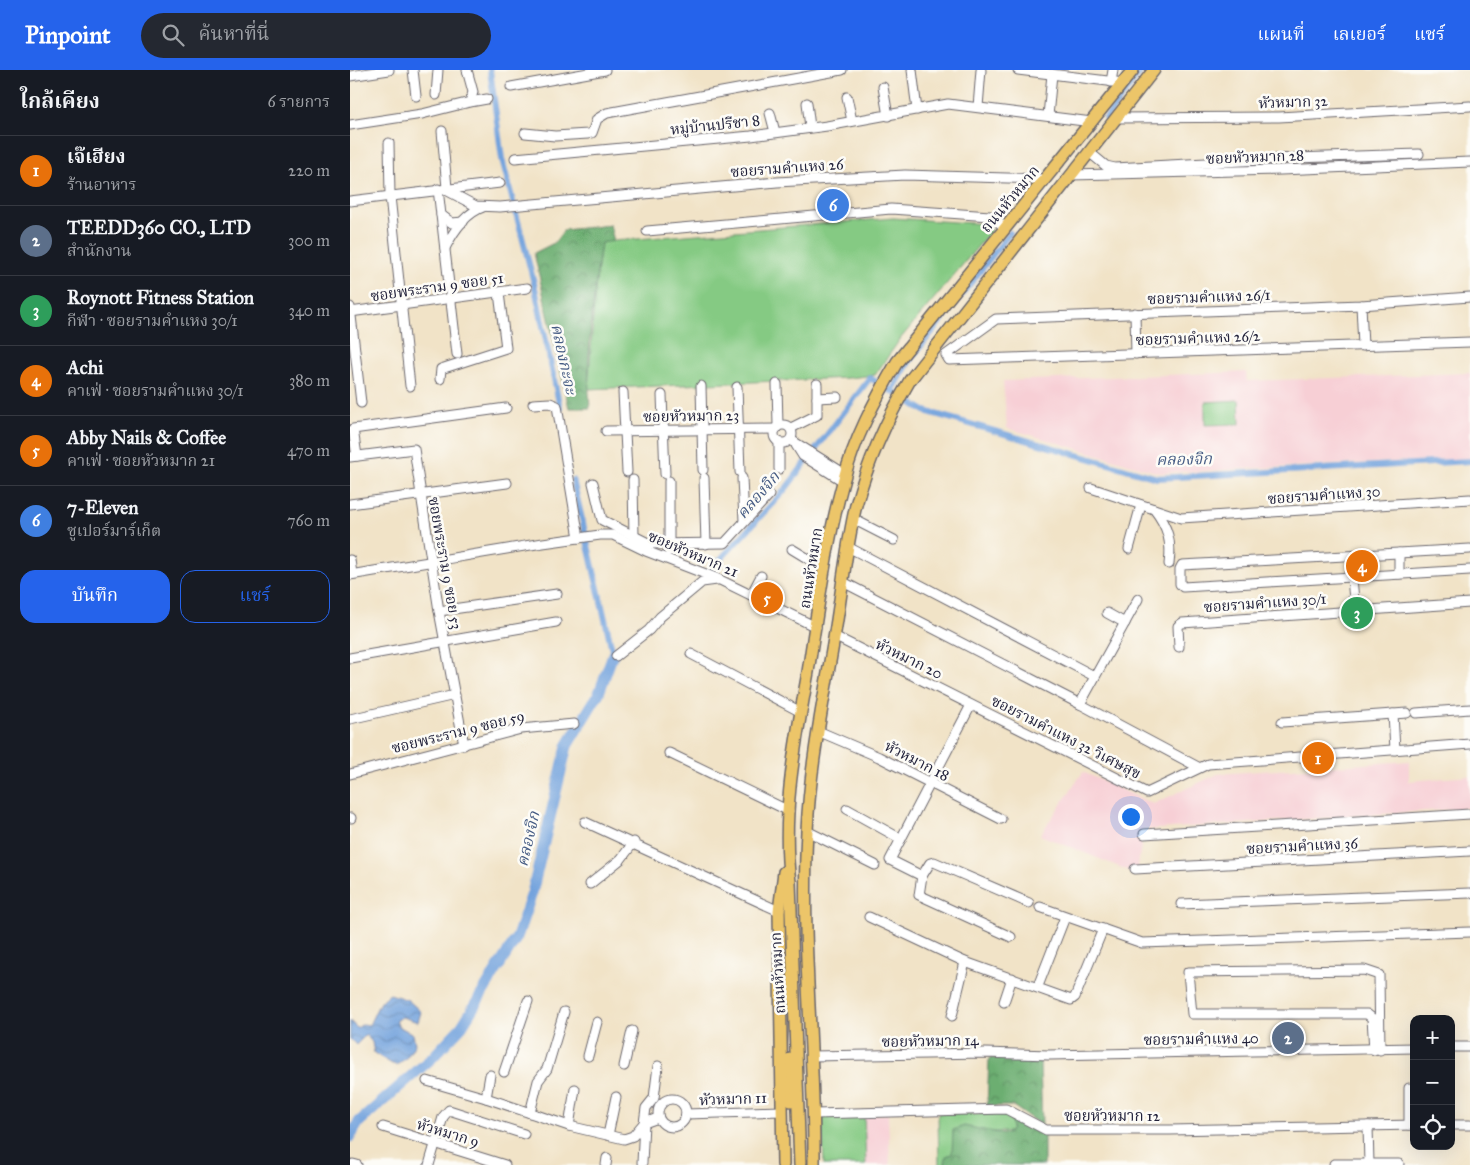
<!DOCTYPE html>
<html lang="th">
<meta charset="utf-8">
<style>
body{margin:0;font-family:"IM FELL Great Primer","Noto Serif Thai",serif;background:#242831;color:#f1f3f6}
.controls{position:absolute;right:15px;bottom:15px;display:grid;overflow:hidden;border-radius:10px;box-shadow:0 5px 20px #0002}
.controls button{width:45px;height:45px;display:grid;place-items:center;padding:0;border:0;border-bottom:1px solid #363941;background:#171b24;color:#f1f3f6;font:25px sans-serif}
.you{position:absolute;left:780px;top:746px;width:18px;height:18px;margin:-12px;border:4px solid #fff;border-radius:50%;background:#1a73e8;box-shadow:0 0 0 8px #1a73e833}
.badge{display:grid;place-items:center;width:32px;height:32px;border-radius:50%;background:#2563eb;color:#fff;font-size:16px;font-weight:700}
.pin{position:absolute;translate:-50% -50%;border:2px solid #fff;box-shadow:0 1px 5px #0006}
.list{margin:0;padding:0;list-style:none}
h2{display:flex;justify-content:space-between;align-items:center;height:65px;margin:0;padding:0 20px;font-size:21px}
h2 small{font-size:16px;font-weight:400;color:#9ea1a6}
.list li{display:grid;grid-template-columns:32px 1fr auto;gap:15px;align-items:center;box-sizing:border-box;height:70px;padding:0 20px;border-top:1px solid #363941}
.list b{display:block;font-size:19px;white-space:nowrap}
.list p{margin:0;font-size:16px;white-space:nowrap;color:#9ea1a6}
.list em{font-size:16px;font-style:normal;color:#9ea1a6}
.actions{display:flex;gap:10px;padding:15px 20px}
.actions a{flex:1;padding:11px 0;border:1px solid #2563eb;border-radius:15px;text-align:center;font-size:18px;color:#2563eb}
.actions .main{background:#2563eb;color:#fff}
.icon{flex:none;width:28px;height:28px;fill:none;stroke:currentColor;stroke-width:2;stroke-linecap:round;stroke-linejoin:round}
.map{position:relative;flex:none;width:1120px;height:1095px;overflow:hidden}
header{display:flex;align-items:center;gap:30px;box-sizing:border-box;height:70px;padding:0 25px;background:#2563eb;color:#fff}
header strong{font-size:24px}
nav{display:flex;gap:28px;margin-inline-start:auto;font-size:18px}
.search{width:350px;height:45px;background:#242831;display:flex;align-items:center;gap:12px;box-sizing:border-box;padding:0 18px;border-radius:28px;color:#9ea1a6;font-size:19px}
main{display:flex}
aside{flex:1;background:#171b24}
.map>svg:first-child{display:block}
.built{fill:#f7cfd5}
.grass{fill:#85ca83;stroke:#54765f}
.forest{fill:url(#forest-crowns);stroke:#476856}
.water{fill:url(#water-waves);stroke:#4a628c}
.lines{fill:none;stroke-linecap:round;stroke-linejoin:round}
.canal{stroke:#73a3dd;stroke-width:6}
.river{stroke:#73a3dd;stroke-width:11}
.minor-casing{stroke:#6a666c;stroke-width:11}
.major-casing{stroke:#6a666c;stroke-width:14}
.minor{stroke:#fff;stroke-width:9}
.major{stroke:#ecc569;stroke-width:11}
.labels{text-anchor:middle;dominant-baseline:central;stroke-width:5;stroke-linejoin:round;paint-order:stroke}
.street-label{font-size:15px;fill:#22223b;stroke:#fdfcf7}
.water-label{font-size:16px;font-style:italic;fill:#465c84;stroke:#fdfcf7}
</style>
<header>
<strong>Pinpoint</strong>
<div class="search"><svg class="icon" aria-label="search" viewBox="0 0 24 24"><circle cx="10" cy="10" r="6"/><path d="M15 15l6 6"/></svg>ค้นหาที่นี่</div>
<nav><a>แผนที่</a><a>เลเยอร์</a><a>แชร์</a></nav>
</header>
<main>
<aside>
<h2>ใกล้เคียง<small>6 รายการ</small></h2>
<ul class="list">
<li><span class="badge" style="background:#e8710a">1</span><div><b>เจ๊เฮียง</b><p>ร้านอาหาร</p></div><em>220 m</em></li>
<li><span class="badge" style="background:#5c6f8a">2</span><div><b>TEEDD360 CO., LTD</b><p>สำนักงาน</p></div><em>300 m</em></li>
<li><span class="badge" style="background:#2e9e5b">3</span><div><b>Roynott Fitness Station</b><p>กีฬา · ซอยรามคำแหง 30/1</p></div><em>340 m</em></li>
<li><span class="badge" style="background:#e8710a">4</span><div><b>Achi</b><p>คาเฟ่ · ซอยรามคำแหง 30/1</p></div><em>380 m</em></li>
<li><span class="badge" style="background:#e8710a">5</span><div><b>Abby Nails &amp; Coffee</b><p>คาเฟ่ · ซอยหัวหมาก 21</p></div><em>470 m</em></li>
<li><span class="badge" style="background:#3f7fe0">6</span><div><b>7-Eleven</b><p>ซูเปอร์มาร์เก็ต</p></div><em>760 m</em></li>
</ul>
<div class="actions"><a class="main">บันทึก</a><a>แชร์</a></div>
</aside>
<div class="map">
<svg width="1120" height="1095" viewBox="0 0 1120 1095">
<defs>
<pattern id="forest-crowns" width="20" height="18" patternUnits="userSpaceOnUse" patternTransform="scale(1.25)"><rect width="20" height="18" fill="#6cae71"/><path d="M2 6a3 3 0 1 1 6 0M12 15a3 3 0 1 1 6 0" fill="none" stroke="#588d5e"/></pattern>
<pattern id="water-waves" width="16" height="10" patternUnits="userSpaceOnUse" patternTransform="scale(1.25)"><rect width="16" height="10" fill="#73a3dd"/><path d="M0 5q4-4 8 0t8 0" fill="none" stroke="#5e84b4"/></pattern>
</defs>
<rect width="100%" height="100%" fill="#fdfcf7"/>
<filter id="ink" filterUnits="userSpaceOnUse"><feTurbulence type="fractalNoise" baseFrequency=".02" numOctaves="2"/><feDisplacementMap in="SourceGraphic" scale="10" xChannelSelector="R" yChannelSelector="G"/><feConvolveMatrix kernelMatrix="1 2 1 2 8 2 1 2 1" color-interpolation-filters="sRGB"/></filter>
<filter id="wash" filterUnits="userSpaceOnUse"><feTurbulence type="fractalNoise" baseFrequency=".0096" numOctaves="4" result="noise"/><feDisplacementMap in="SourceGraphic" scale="20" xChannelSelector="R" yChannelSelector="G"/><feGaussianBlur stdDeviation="1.12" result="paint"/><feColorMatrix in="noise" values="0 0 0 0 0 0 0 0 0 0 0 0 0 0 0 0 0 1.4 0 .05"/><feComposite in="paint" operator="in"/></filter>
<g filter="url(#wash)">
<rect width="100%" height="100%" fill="#f1e3c7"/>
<g class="built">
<path d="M896,302L897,311L1120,303V388L809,403L657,358L653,311Z"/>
<path d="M1059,691V711L1120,706V738L793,760L787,804L690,765L733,702L803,734L868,704Z"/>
<path d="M538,1044L540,1095H516L514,1045Z"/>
</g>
<g class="grass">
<path d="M543,148L637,154L641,161L551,268L525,305L499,308L238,319L245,220L251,172Z"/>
<path d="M889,330L890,354L855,355V332Z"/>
<path d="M588,1043L661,1044L662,1059L660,1062H641L596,1087L595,1095H589Z"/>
<path d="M514,1045L516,1095H474L472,1047Z"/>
</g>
<g class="forest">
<path d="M260,155L264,171L251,173C244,225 235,285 240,338H219L184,183L204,173L214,160Z"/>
<path d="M639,988L690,990L692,1056L663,1036H637Z"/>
<path d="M661,1044L694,1064V1095H595L596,1086L602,1084L603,1060L614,1056L654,1064L659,1062L662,1059Z"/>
</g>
<path class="water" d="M40,924L58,930L71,942L68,952L52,947L46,950L48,956L63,964L65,974L57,987L47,995L42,994L24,983L22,972L16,965L6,975L0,969V951L7,958L13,954L19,955L30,932Z"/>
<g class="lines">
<g class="canal">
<path d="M140,0L152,89L184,213L210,338"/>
<path d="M756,48L792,0"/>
<path d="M542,321L561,289L660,163"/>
<path d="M223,410L263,584L268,580"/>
<path d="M354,507L434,421L520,308L575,341L807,408L1120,391"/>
</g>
<path class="river" d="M0,1067L9,1052L83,987L112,956L167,867L182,823L217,676L249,623L263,584"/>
</g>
</g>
<g filter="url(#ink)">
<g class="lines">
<g class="minor-casing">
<g id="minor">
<path d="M63,0L66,26"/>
<path d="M562,0L567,40"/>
<path d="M668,0L774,13"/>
<path d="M0,6L39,0"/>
<path d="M761,12L763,0"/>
<path d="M161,17L255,0"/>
<path d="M533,17L538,46"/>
<path d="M86,25L88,0"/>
<path d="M497,27L502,51"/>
<path d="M120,32L137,29"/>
<path d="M457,33L460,57"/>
<path d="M628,37L631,0"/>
<path d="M420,43L425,62"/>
<path d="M698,46L702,4"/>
<path d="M766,48L929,47L1120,36"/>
<path d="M0,55L72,44L120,32L123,22L117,0"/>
<path d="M92,61L97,118"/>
<path d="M175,63L205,66L238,64L242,63L247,49L257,43L492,0"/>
<path d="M39,73L40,126L60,316"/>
<path d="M739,82L756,96L765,98L945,88L1069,84"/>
<path d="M165,88L401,66L477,56L598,34L742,52"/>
<path d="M721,105L931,100L1120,92"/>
<path d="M88,119L107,284"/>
<path d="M94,119L126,136L150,137L427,112L555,105L695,109"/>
<path d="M0,131L150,113"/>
<path d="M91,145L102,153L113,152"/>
<path d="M297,161L541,139L640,146L655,157"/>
<path d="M95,178C103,162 116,143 133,137"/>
<path d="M1120,227L1011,235L646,249L596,285L599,290L1120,272"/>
<path d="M1011,235L1013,276"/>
<path d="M0,237L11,333"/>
<path d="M0,242L177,218"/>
<path d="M785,243L786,284"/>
<path d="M90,309L91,299L156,278L149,223"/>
<path d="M427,314L428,356"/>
<path d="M351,316L353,400"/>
<path d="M387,317L390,402"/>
<path d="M273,322L277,402"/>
<path d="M312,325L315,404"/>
<path d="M467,328L487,327"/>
<path d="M183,334L200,333L207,336L229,468"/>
<circle cx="433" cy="364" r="9"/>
<path d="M441,358L467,345V314"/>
<path d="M256,361L426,359"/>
<path d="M441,370L495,404"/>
<path d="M429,372V399"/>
<path d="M446,375L453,386L493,411"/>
<path d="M7,386L3,359L156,338"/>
<path d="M0,387L64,379L89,541L114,675"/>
<path d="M354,408L356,474"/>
<path d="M392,408L394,451"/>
<path d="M283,410L284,467"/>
<path d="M243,413L252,450L300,474L375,473L419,425"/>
<path d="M741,418L831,448L1120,429"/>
<path d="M0,434L157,413"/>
<path d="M804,439C818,457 822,472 819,494"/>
<path d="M503,449L544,470"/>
<path d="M498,477L744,606"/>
<path d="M442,479L475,499"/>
<path d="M779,479L791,435"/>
<path d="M1120,479L832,495L830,499V514L833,517L1120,500"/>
<path d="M319,481V411"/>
<path d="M1049,483V504"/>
<path d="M0,490L2,504"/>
<path d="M0,505L193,473L250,465H263L296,481L366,508L466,557"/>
<path d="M1002,508L1005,541"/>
<path d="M493,512L730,634"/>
<path d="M401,525L411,506"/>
<path d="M788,529L730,634L848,697"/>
<path d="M89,541L207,524"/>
<path d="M757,543L775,553"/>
<path d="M484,566L797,723L858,694L1120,674"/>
<path d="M829,577L828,556L832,553L1120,533"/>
<path d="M341,584L451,642"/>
<path d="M266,586L299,560L310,547L352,512L367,510"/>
<path d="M0,588L206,552"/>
<path d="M621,635L540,790L572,806L580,793L584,792L679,833"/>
<path d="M1066,643L1120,639"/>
<path d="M1043,644L1045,680"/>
<path d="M0,649L105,625"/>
<path d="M932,652L1057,643"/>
<path d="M468,661L529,687L651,749"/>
<path d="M319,683L439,741"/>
<path d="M0,704L171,659L224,654"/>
<path d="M497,739L551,769"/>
<path d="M0,748H1"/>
<path d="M235,752L429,841"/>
<path d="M457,761L525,795"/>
<path d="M794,764L1120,744"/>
<path d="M785,799L1120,781"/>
<path d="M572,806L569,825L661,867"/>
<path d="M240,814L271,789L284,772"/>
<path d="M831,834L1120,823"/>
<path d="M690,837L792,873L1120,862"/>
<path d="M519,847L615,892L721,930L725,927L753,859"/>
<path d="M688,916L715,847"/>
<path d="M654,932L662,908"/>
<path d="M602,946L615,892"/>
<path d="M1101,977H1120"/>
<path d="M1024,980L1022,948L1017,944H842L838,902L1014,900L1029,905L1030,980"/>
<path d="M238,986L247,952"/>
<path d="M462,986L635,983L699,985L1064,978"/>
<path d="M274,996L282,961"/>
<path d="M154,1002L178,931"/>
<path d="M77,1011L136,1028L219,1056L274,1069L283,1066L294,1053L296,1038L304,1028L308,996"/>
<path d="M1059,1018V1055"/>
<path d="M136,1028L140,1005"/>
<circle cx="322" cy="1043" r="14"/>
<path d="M180,1043L188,1011L197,999L214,942"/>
<path d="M336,1044L432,1041"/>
<path d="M465,1044L656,1039L696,1060H820L1064,1055"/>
<path d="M1101,1055H1120"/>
<path d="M219,1056L225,1019"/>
<path d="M1018,1056L1019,1094"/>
<path d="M33,1057L155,1095"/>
<path d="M258,1065L266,1027"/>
<path d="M292,1093L294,1053L308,1048"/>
<path d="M3,1094L7,1095"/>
<path d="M984,1094H1049"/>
<path d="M79,1095L93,1047L99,1040L174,1064"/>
<path d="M256,1095L257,1088"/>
</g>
</g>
<g class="major-casing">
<g id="major">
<path d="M440,989L441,1031"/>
<path d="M433,1095L429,841L434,802"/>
<path d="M450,1095L440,812C431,742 446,670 458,602C468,538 476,474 493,412C504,369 525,330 547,292L783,0"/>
<path d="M464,1095C465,984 451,872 457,761C460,690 476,620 487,550C493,512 497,473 506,435C518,391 537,349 560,310L804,0"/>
</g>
</g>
<use href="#minor" class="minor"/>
<use href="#major" class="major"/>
</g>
</g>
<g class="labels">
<g class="street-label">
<text transform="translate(943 32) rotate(-2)">หัวหมาก 32</text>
<text transform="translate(365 55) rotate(-6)">หมู่บ้านปรีชา 8</text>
<text transform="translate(905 87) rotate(-2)">ซอยหัวหมาก 28</text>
<text transform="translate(437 98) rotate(-4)">ซอยรามคำแหง 26</text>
<text transform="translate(660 129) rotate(-50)">ถนนหัวหมาก</text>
<text transform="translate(87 217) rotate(-8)">ซอยพระราม 9 ซอย 51</text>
<text transform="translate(859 227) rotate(-2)">ซอยรามคำแหง 26/1</text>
<text transform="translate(848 268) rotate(-2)">ซอยรามคำแหง 26/2</text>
<text transform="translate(341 346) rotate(-1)">ซอยหัวหมาก 23</text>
<text transform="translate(974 425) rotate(-4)">ซอยรามคำแหง 30</text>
<text transform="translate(343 484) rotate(23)">ซอยหัวหมาก 21</text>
<text transform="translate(95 493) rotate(80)">ซอยพระราม 9 ซอย 53</text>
<text transform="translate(461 498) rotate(-81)">ถนนหัวหมาก</text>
<text transform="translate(915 533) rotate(-4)">ซอยรามคำแหง 30/1</text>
<text transform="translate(559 589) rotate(26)">หัวหมาก 20</text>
<text transform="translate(108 662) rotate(-14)">ซอยพระราม 9 ซอย 59</text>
<text transform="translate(716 667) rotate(27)">ซอยรามคำแหง 32 วิเศษสุข</text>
<text transform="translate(567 691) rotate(27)">หัวหมาก 18</text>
<text transform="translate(952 776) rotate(-3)">ซอยรามคำแหง 36</text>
<text transform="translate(428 903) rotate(-93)">ถนนหัวหมาก</text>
<text transform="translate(851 969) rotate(-1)">ซอยรามคำแหง 40</text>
<text transform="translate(580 971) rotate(-1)">ซอยหัวหมาก 14</text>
<text transform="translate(383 1029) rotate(-2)">หัวหมาก 11</text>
<text x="762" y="1046">ซอยหัวหมาก 12</text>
<text transform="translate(98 1063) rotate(17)">หัวหมาก 9</text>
</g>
<g class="water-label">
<text transform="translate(214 289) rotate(78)">คลองกะจะ</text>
<text transform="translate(834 389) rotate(-1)">คลองจิก</text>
<text transform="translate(408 425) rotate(-49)">คลองจิก</text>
<text transform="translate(178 769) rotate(-77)">คลองจิก</text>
</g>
</g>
</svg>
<div class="controls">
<button>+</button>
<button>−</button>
<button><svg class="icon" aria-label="locate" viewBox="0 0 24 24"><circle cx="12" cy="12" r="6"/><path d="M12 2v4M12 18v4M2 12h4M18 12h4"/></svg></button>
</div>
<div class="you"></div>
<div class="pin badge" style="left:968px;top:688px;background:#e8710a">1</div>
<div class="pin badge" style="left:938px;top:968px;background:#5c6f8a">2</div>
<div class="pin badge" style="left:1007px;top:543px;background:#2e9e5b">3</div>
<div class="pin badge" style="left:1012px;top:496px;background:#e8710a">4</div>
<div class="pin badge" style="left:417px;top:528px;background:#e8710a">5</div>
<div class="pin badge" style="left:483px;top:135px;background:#3f7fe0">6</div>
</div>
</main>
